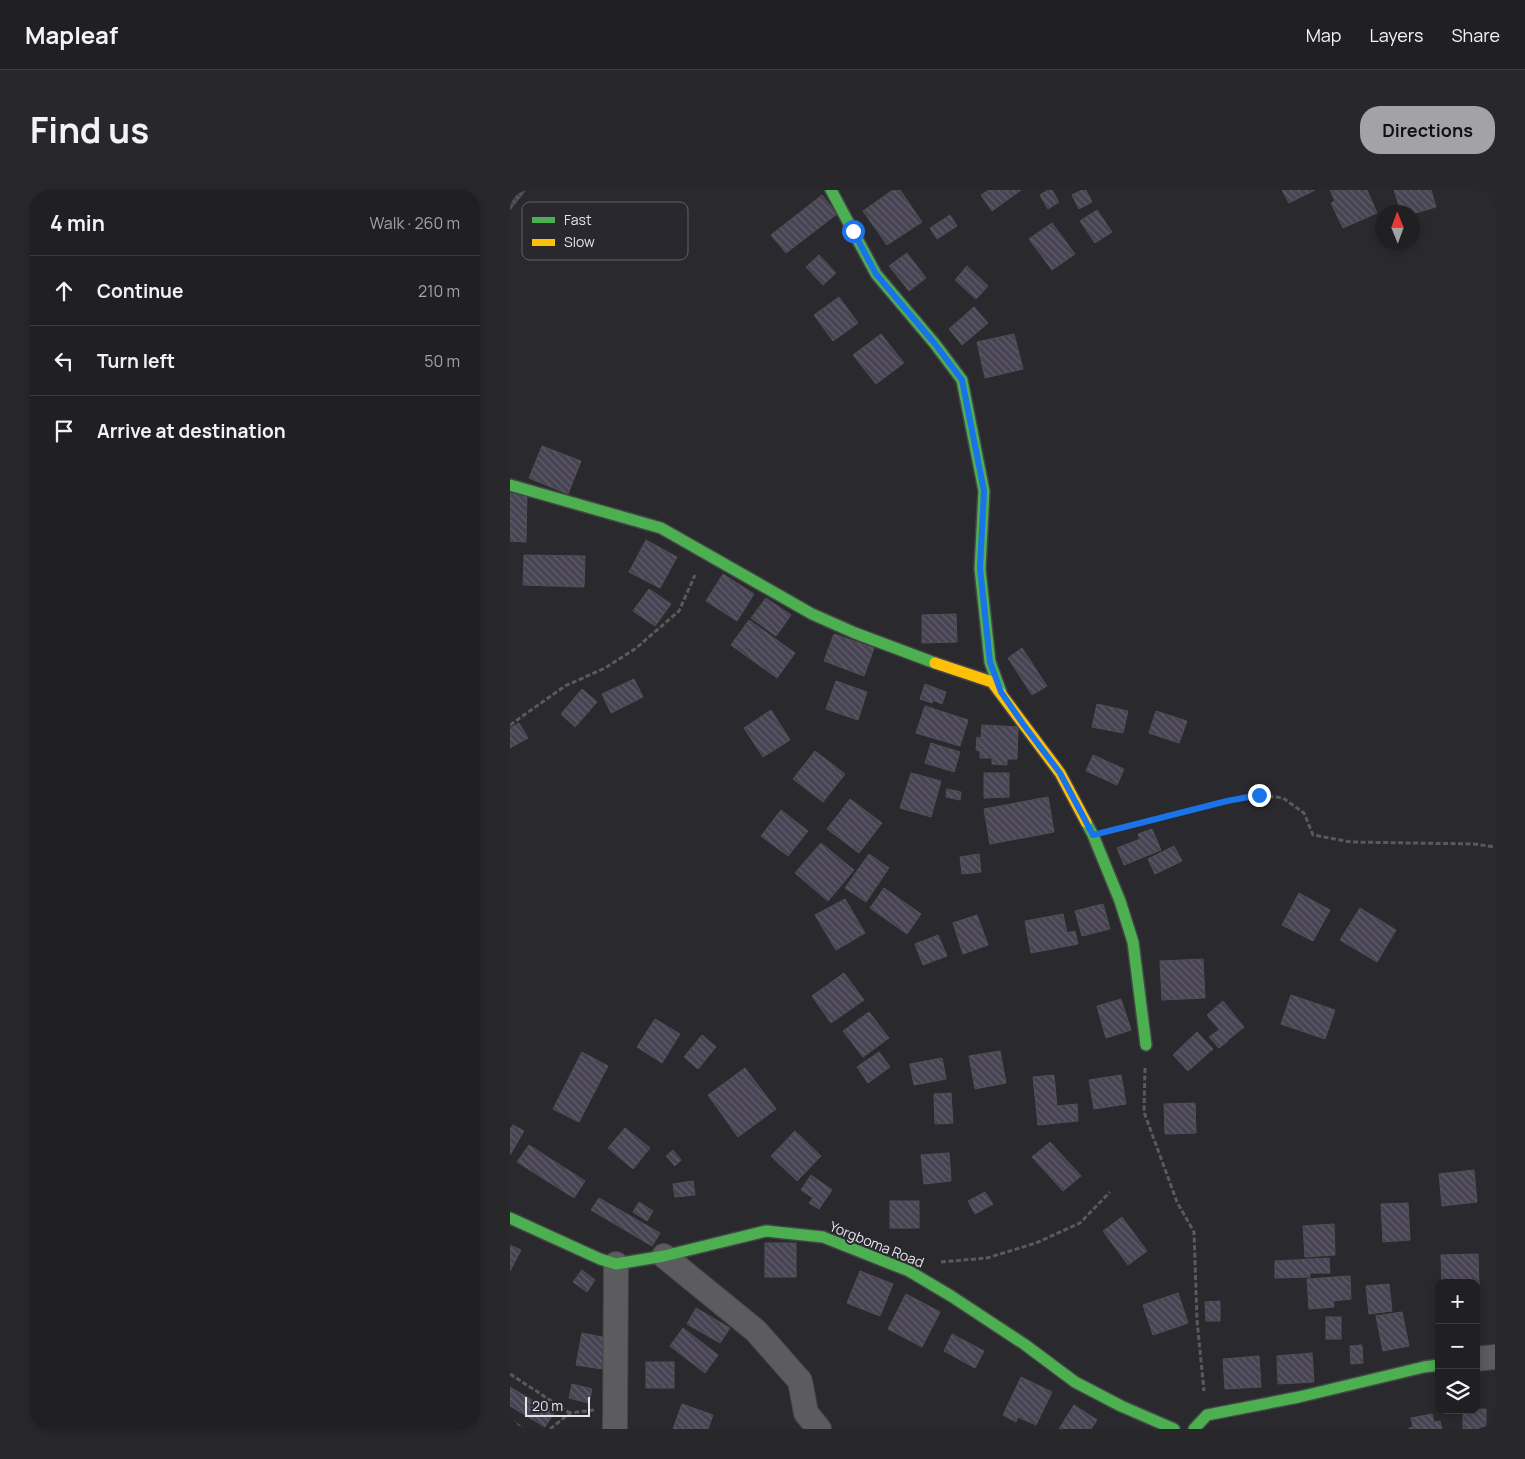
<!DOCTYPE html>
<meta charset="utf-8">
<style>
body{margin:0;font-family:Manrope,sans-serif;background:#28272a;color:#f1f3f6}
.controls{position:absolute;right:15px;bottom:15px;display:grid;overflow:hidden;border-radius:10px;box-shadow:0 2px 8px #0003}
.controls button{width:45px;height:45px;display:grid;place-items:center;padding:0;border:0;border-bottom:1px solid #3d3d40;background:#201f22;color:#f1f3f6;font:25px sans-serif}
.compass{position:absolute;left:865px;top:15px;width:45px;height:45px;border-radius:50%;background:#201f22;box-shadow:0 2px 8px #0003;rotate:359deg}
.scale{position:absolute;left:15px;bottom:12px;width:65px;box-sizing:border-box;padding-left:5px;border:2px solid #e4e3e8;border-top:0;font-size:14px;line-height:18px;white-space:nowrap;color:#e4e3e8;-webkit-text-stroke:4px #29282f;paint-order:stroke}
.stop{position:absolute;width:15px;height:15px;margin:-11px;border:4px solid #1a73e8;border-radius:50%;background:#fff}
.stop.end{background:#1a73e8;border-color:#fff;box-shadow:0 1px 5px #0008}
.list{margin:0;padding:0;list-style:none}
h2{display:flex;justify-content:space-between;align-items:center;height:65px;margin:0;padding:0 20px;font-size:21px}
h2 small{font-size:16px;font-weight:400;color:#a2a2a5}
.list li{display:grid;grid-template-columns:32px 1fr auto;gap:15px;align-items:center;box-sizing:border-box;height:70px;padding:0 20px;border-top:1px solid #3d3d40}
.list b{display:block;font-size:19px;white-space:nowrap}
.list em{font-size:16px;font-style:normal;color:#a2a2a5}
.icon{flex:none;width:28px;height:28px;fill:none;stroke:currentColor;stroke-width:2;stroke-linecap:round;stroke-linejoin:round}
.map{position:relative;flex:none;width:985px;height:1239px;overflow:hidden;border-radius:20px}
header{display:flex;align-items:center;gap:30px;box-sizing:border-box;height:70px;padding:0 25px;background:#201f22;border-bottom:1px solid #3d3d40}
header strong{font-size:24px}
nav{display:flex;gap:28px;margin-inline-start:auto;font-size:18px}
.intro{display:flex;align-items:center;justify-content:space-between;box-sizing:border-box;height:120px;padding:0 30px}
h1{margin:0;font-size:35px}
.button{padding:12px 22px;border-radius:20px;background:#a3a2a7;color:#111;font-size:18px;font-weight:700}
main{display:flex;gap:30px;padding:0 30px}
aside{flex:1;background:#201f22;border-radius:20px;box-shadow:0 2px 8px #0003}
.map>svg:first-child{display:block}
.building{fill:url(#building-back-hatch);stroke:#505053}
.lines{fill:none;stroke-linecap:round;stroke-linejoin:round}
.street-casing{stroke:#454548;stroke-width:26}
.fast-casing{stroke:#454548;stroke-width:14}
.slow-casing{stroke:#454548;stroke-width:14}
.path{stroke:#5a595c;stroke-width:3;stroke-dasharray:5 2.5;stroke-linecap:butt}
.street{stroke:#5c5c5f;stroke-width:24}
.fast{stroke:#4caf50;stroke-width:11}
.slow{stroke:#ffc107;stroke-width:11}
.route{stroke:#1a73e8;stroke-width:6}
.labels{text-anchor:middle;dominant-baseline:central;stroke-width:4;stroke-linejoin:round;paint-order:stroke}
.street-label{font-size:14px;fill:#e4e3e8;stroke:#29282f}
.key{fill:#29282f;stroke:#616066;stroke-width:1}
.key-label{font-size:14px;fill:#e4e3e8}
</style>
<header>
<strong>Mapleaf</strong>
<nav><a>Map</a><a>Layers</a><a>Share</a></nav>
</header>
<div class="intro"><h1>Find us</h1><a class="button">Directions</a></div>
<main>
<aside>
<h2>4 min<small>Walk · 260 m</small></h2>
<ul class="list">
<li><svg class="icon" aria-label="ahead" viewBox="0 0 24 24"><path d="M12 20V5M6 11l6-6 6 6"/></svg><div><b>Continue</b></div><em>210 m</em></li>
<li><svg class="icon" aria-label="left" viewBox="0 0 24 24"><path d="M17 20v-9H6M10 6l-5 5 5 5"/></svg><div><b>Turn left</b></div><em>50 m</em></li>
<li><svg class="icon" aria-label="arrive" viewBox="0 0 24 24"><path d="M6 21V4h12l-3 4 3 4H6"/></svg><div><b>Arrive at destination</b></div></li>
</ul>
</aside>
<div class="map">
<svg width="985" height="1239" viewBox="0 0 985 1239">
<defs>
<pattern id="building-back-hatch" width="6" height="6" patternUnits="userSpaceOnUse" patternTransform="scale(1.25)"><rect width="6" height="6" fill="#474353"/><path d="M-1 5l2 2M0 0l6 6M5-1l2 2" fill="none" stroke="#615e6c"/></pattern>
</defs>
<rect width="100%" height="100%" fill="#2a292e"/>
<g class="building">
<path d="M0,0H16L0,20Z"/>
<path d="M383,0H390L412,32L377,55L353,21Z"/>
<path d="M479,0H511L482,21L471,5Z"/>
<path d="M538,0H542L549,12L538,19L530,5Z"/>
<path d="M572,0H576L582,12L569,19L562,5Z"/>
<path d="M772,0H805L779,13Z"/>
<path d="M820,0H857L867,23L833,38L821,13L825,11Z"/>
<path d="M884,0H921L926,17L902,24V22H891Z"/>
<path d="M312,5L327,24L276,63L261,45Z"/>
<path d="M587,20L602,42L585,53L570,31Z"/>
<path d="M440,25L447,36L427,49L420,38Z"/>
<path d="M542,33L565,64L542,80L519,49Z"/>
<path d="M397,63L416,88L399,101L379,76Z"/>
<path d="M309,65L326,83L313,95L296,77Z"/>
<path d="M457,76L478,96L466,109L445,90Z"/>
<path d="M329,107L348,133L323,151L304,125Z"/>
<path d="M464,117L478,133L452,155L439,139Z"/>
<path d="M371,144L394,173L366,194L343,165Z"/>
<path d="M504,144L513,179L475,188L467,152Z"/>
<path d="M32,256L71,271L58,304L19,288Z"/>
<path d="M0,303L17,304L16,352L0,351Z"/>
<path d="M136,350L167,367L150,398L119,382Z"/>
<path d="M14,365L75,366L74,397L13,395Z"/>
<path d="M213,384L244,404L227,431L196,411Z"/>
<path d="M139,399L161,414L145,436L123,421Z"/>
<path d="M256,408L281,425L266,446L241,428Z"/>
<path d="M446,424L447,452L412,453V425Z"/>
<path d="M239,430L285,463L267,488L221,455Z"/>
<path d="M324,444L364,458L354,486L314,471Z"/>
<path d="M512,458L537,496L522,505L498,468Z"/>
<path d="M124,489L133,507L101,523L92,504Z"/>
<path d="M326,491L357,502L348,530L316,519Z"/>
<path d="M415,494L436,502L432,514L423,510L422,513L410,509Z"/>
<path d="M72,499L87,512L65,537L51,524Z"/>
<path d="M587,514L618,521L613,543L582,537Z"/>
<path d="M415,516L458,530L450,556L406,543Z"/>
<path d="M261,520L280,550L253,567L234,538Z"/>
<path d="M646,521L677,531L669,553L639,543Z"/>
<path d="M9,533L18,548L0,558V538Z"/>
<path d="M472,535L508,537L507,569H497V575L482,574V568H470V561L466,560L467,547L471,548Z"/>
<path d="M421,553L450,562L444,582L415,573Z"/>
<path d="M305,561L335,584L313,612L283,589Z"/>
<path d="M583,565L614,579L607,595L576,581Z"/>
<path d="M401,583L431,591L421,627L390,618Z"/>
<path d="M474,583H499V607L474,608Z"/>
<path d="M437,599L451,602L450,610L436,607Z"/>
<path d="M538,607L544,642L480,654L474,619Z"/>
<path d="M340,609L372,633L349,663L317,639Z"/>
<path d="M271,620L298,641L278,666L251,646Z"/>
<path d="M642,639L651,660L614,675L607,658L630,649L628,644Z"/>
<path d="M311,653L344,680L318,711L285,683Z"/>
<path d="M664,656L672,671L645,684L638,669Z"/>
<path d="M359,664L379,678L356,712L335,698Z"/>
<path d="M469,664L471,682L452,684L450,667Z"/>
<path d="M374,698L411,724L397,744L360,718Z"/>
<path d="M789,703L820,720L803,751L772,735Z"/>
<path d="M335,709L355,743L326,760L305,725Z"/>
<path d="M593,714L600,739L572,746L565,721Z"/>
<path d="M850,718L886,740L867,772L830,750Z"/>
<path d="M553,724L557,743L565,741L568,754L521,763L515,731Z"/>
<path d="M467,725L478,755L453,764L443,733Z"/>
<path d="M428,745L437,766L413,775L405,754Z"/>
<path d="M693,769L695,808L652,810L650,771Z"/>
<path d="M334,783L354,810L321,833L302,806Z"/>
<path d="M781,805L825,820L815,849L771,834Z"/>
<path d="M611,809L621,840L596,848L587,816Z"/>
<path d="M713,811L734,837L718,850L697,825Z"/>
<path d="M359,822L379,848L353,867L333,841Z"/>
<path d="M145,829L170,844L152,873L127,857Z"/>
<path d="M709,840L718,851L709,858L699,847Z"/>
<path d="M687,842L703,859L678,881L663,865Z"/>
<path d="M192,845L206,857L188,879L174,867Z"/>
<path d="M490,861L496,893L465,899L459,866Z"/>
<path d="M72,862L98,876L69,932L43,919Z"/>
<path d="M369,862L380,877L358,893L347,877Z"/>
<path d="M432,868L436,889L404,895L400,874Z"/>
<path d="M235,878L266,919L228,947L198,905Z"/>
<path d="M544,885L547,916L567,914L568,931L528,935L523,887Z"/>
<path d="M611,885L616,914L584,919L579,890Z"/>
<path d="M441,903L443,933L425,934L424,904Z"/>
<path d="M685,913L686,943L655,944L654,914Z"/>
<path d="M3,935L14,941L0,965V939Z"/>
<path d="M115,938L140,958L123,979L98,958Z"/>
<path d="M285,941L311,966L287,991L261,966Z"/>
<path d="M540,952L571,986L553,1001L522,967Z"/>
<path d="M19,955L75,991L64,1008L7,972Z"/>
<path d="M163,960L171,970L165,976L156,966Z"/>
<path d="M439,963L441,991L414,994L411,965Z"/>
<path d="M964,980L967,1012L932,1016L929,984Z"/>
<path d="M301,985L322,1000L309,1019L299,1013L303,1008L291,1000Z"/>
<path d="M183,991L185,1005L165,1007L163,994Z"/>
<path d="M475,1002L483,1014L465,1024L458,1011Z"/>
<path d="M89,1008L150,1043L142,1056L81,1020Z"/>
<rect x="380" y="1011" width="29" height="27"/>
<path d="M129,1012L143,1021L137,1031L123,1022Z"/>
<path d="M898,1013L900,1050L873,1052L871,1014Z"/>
<path d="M612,1027L637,1061L618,1075L593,1041Z"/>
<path d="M824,1034L825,1065L795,1067L793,1036Z"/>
<rect x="255" y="1053" width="31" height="34"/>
<path d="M0,1055L11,1060L0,1081Z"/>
<path d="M968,1064L969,1095H966V1093H932L931,1065Z"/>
<path d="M819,1068L820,1083H800V1087L765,1088V1071Z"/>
<path d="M72,1080L85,1090L77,1102L63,1092Z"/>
<path d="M350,1081L383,1094L370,1126L337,1113Z"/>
<path d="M840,1086L841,1109L823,1111L824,1117L799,1119L797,1089Z"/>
<path d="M879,1094L882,1121L859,1124L856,1096Z"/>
<path d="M668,1103L678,1133L643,1145L633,1115Z"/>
<path d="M396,1104L430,1122L412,1157L378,1139Z"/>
<path d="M710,1111V1131H696L695,1112Z"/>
<path d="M186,1118L220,1138L210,1153L177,1134Z"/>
<path d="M892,1122L899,1156L873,1161L866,1126Z"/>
<rect x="816" y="1127" width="15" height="22"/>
<path d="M173,1138L208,1165L195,1183L160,1156Z"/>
<path d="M72,1143L97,1148L92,1179L66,1175Z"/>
<path d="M442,1144L474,1161L465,1178L434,1161Z"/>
<path d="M852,1155L853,1173L841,1174L840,1156Z"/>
<path d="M802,1163L804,1192L768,1194L767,1166Z"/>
<path d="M749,1166L751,1197L715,1199L713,1169Z"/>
<rect x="136" y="1172" width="28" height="26"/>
<path d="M511,1187L542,1202L526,1235L508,1227L506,1232L493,1225Z"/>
<path d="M62,1194L82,1199L79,1213L59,1208Z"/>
<path d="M0,1197L44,1223L35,1237L0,1216Z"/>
<path d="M172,1214L203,1225L198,1239H163Z"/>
<path d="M564,1215L587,1230L581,1239H549Z"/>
<path d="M976,1219V1239H953V1220Z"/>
<path d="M922,1224L924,1232L930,1231L932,1239H899V1238L903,1237L901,1228Z"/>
</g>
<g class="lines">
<g class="street-casing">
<g id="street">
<path d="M154,1066L246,1141L290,1191L296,1223L309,1239"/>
<path d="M966,1169L985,1167"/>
<path d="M105,1239L106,1074"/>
</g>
</g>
<g class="fast-casing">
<g id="fast">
<path d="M321,0L366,84L425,154L452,190L474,301L470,379L480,472L491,502"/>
<path d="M0,295L151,338L302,424L345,443L425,473"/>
<path d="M576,632L583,645L610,711L623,752L636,855"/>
<path d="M0,1028L90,1069L106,1074L154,1066L256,1041L313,1047L399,1081L441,1106L514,1154L565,1192L611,1216L664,1239"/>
<path d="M684,1239L697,1225L789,1207L914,1177L929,1175"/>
</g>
</g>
<g class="slow-casing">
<path id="slow" d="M425,473L482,492L550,583L576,632"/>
</g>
<g class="path">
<path d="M0,535L55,496L95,478L125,459L169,421L185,385"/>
<path d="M605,639L717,611L749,605L773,608L794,623L803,645L841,652L964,654L985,657"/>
<path d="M635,878L634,922L667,1012L684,1042L687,1130L694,1201"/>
<path d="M431,1072L477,1068L526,1053L570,1033L600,1002"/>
<path d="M0,1184L60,1223"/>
<path d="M0,1230L13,1239"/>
<path d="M40,1239L60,1223L84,1220"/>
</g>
<use href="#street" class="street"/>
<use href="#fast" class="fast"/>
<use href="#slow" class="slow"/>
</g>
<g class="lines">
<path class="route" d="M343,41L366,84L425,154L452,190L474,301L470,378L480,472L491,502L513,534L550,583L583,645L717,611L749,605"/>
</g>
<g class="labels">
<g class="street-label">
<text transform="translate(367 1054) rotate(22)">Yorgboma Road</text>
</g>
</g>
<rect x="12" y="12" width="166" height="58" rx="8" class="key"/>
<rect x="22" y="27" width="23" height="6" fill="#4caf50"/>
<rect x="22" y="49" width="23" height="7" fill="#ffc107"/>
<g class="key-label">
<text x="54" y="35">Fast</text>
<text x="54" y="57">Slow</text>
</g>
</svg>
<div class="controls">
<button>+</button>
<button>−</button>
<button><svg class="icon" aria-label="layers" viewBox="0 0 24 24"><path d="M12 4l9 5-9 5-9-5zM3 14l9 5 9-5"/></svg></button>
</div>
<svg class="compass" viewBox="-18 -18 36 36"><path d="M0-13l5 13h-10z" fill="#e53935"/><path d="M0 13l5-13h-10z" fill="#a2a2a5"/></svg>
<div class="scale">20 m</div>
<div class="stop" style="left:343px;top:41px"></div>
<div class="stop end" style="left:749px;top:605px"></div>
</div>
</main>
